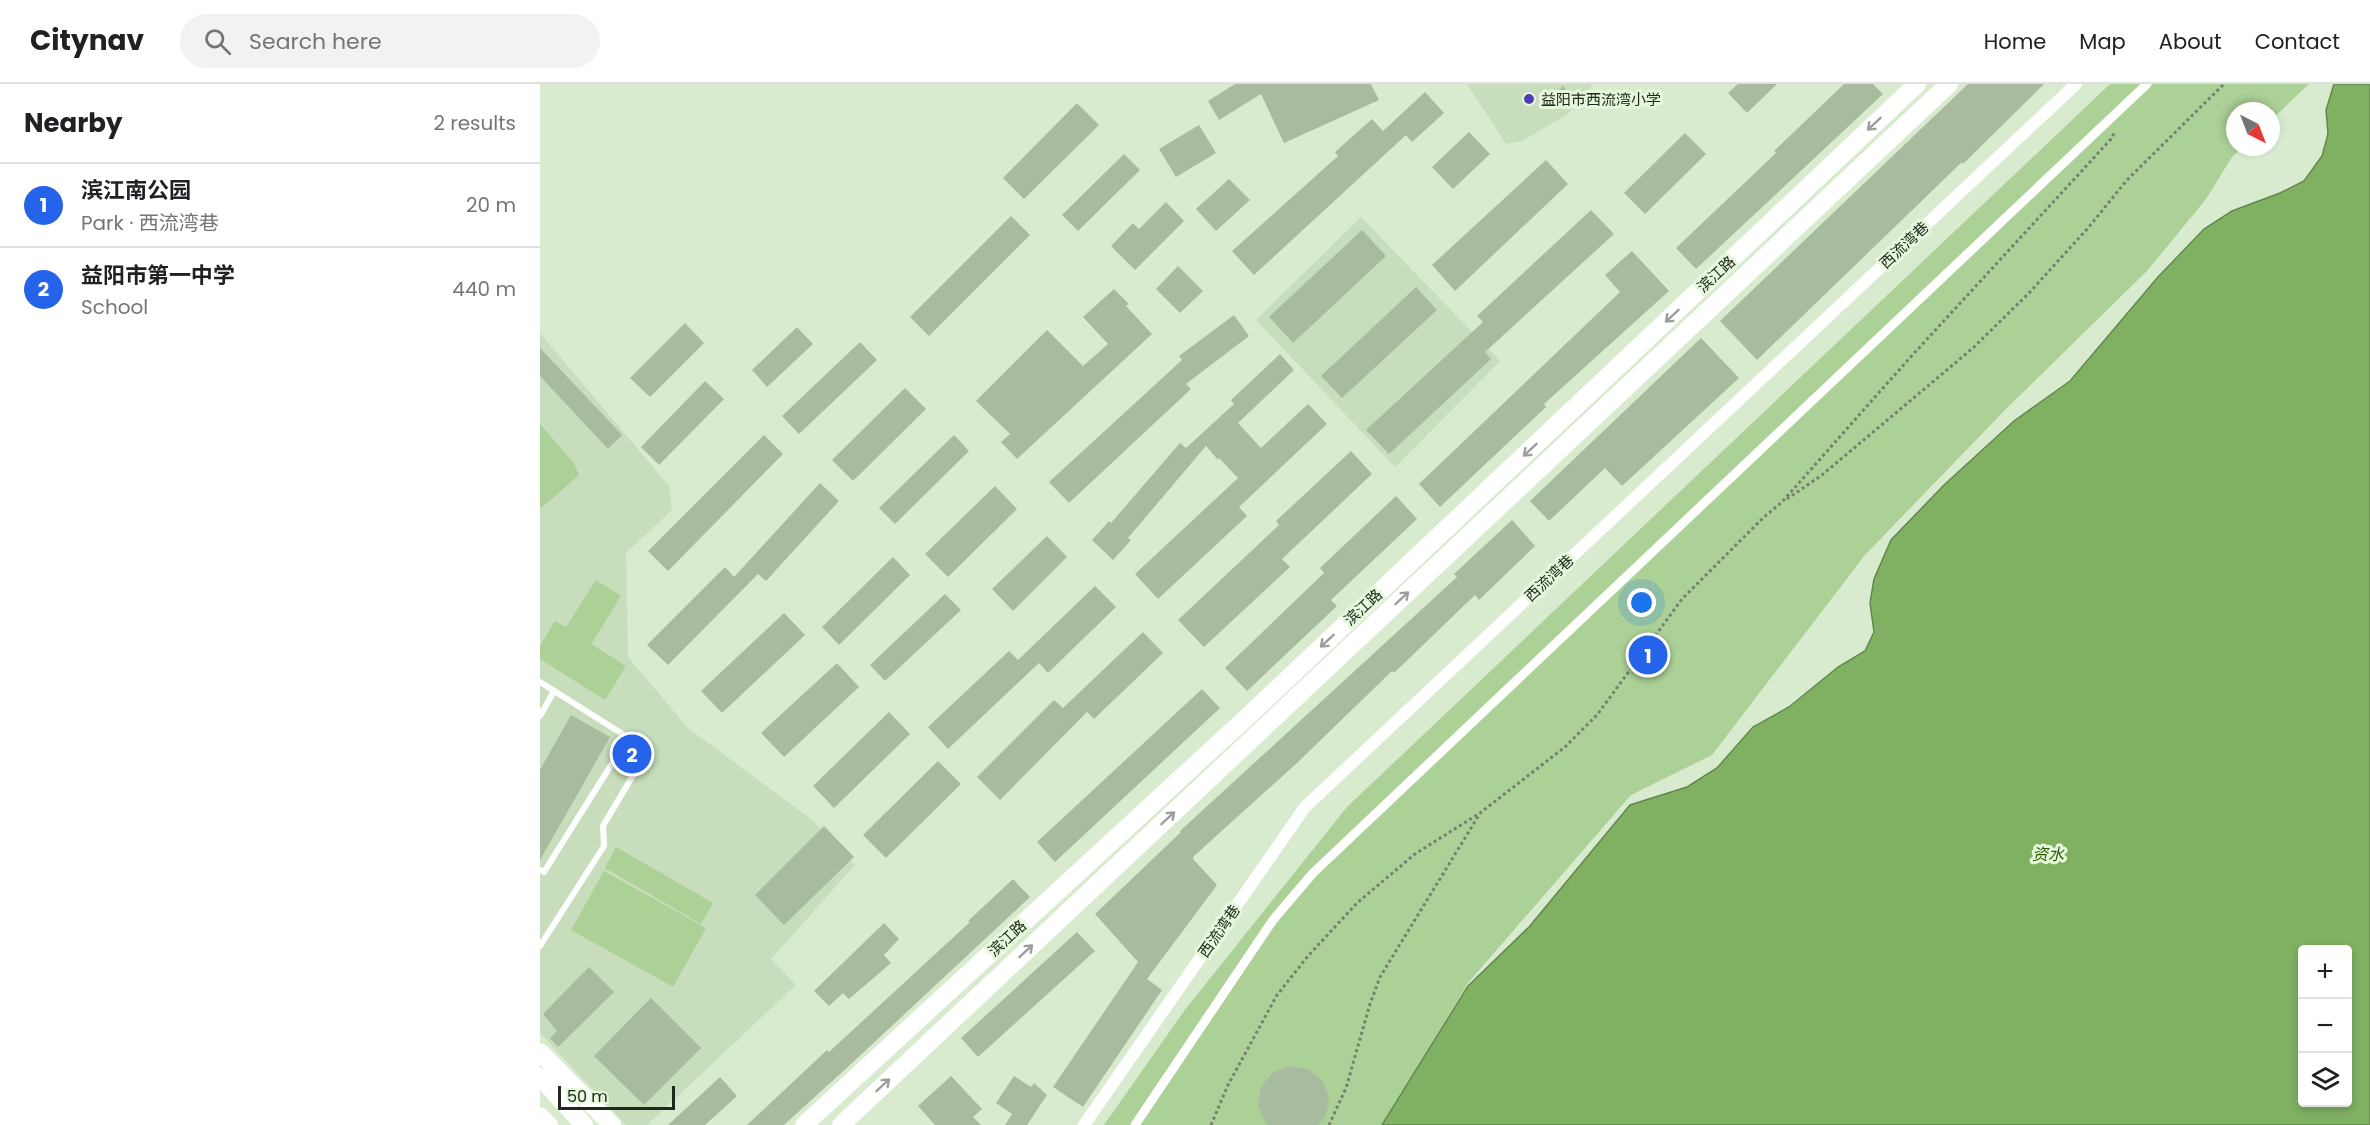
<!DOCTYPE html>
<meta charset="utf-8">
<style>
body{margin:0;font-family:Poppins,"Noto Sans SC",sans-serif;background:#f2f2f2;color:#202124}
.controls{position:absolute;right:18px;bottom:18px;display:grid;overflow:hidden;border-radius:6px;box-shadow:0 3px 9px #0003}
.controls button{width:54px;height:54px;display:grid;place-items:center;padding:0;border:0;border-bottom:2px solid #e0e0e0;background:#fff;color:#202124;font:30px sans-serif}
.compass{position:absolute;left:1686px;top:18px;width:54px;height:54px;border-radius:50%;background:#fff;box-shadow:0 3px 9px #0003;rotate:138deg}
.scale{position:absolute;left:18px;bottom:15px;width:117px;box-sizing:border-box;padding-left:6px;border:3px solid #20271d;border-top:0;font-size:16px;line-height:21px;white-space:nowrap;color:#20271d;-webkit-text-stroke:4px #e6f8dc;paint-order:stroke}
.you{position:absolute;left:1102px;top:519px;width:21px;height:21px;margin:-15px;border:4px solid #fff;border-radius:50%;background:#1a73e8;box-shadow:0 0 0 9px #1a73e833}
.badge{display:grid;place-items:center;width:39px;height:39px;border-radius:50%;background:#2563eb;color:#fff;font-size:20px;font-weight:700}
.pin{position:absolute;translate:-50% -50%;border:3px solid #fff;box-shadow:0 2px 6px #0006}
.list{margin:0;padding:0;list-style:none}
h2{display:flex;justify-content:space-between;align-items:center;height:78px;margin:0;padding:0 24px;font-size:26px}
h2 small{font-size:20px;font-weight:400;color:#757577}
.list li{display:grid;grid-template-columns:39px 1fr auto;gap:18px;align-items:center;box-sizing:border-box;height:84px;padding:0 24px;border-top:2px solid #e0e0e0}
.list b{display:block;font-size:22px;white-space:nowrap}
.list p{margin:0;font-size:20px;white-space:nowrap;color:#757577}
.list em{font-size:20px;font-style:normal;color:#757577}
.icon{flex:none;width:33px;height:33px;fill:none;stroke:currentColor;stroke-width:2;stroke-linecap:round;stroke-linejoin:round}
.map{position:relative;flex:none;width:1830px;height:1041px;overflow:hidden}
header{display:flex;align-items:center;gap:36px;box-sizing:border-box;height:84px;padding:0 30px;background:#fff;border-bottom:2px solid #e0e0e0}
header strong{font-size:28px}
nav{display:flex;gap:33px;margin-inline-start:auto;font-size:21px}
.search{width:420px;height:54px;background:#f2f2f2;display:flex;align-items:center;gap:15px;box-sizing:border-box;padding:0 21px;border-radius:33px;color:#757577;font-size:22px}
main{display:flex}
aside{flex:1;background:#fff}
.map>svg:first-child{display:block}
.built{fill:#c8ddbc}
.green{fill:#acd197}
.water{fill:#80b162;stroke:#63884d;stroke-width:1.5;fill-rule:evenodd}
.building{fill:#a9bb9f}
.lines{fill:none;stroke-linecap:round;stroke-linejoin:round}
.path{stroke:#75816f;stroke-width:3;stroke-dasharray:3 3;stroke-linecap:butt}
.service{stroke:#fff;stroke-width:6}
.pedestrian{stroke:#fff;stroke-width:9}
.minor{stroke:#fff;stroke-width:12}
.secondary{stroke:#fff;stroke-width:18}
.oneway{stroke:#9b9e99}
.poi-dot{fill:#513db5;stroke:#e6f8dc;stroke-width:2}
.labels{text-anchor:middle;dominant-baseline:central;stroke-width:6;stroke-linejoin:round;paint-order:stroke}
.poi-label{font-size:15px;fill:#20271d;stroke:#e6f8dc;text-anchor:start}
.street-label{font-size:15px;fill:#20271d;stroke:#e6f8dc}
.water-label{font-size:16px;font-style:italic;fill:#2d5901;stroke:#e6f8dc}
</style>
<header>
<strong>Citynav</strong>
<div class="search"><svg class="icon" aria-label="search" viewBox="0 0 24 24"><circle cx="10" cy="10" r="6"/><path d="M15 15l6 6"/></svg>Search here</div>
<nav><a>Home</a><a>Map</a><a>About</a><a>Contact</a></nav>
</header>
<main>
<aside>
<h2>Nearby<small>2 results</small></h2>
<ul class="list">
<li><span class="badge">1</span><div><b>滨江南公园</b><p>Park · 西流湾巷</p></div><em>20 m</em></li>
<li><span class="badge">2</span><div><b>益阳市第一中学</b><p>School</p></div><em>440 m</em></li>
</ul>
</aside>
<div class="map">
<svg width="1830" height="1041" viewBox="0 0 1830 1041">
<rect width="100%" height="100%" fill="#d9ebcf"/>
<g class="built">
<path d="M927,0H1054L1028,30L982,57L966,60Z"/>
<path d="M821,133L960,277L855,383L716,236Z"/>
<path d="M0,249L129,402L132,426L86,469L88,573L148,644L271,735L315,781L231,875L256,901L107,1041H86L0,949Z"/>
</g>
<g class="green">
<path d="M1570,0H1769L1731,36V27H1695V63H1703L1692,73L1666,115L1607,187L1465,326L1325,471L1172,671L1091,711L928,899L843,1041H564L644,927L807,723Z"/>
<path d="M0,340L33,378L39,391L0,425Z"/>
<path d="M56,496L81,512L51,560L86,582L65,616L0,575V562L15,537L26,543Z"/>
<path d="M76,763L173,819L161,840L65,784Z"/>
<path d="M64,787L166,844L133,903L31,846Z"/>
</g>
<path class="water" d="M1794,0H1830V1041H842L928,902L989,843L1090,721L1147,703L1177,684L1213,643L1249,623L1298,583L1325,567L1334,548L1330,519L1334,495L1351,456L1404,401L1474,337L1530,297L1618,193L1664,145L1692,127L1740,109L1764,97L1782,72L1788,50L1786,26ZM1762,866H1808V1018H1762Z"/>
<g class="building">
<path d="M695,0H831L839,16L744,59L721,10L679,36L668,17Z"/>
<path d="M1198,0H1237L1207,29L1188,9Z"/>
<path d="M1304,0H1333L1343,10L1156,185L1136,164L1236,69L1234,67Z"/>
<path d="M1428,0H1504L1423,80L1422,78L1217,276L1180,237Z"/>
<path d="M1023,2L1036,17L1026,25L1012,12Z"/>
<path d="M885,8L904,29L872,58L866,51L714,191L692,167L798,72L795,68L832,35L843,47Z"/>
<path d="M537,19L559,41L484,115L463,94Z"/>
<path d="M659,41L676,69L636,93L619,65Z"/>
<path d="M929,48L950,70L913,105L892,83Z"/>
<path d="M1145,49L1166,70L1105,130L1084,109Z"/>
<path d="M584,70L600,86L538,147L522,131Z"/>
<path d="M1006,76L1028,100L915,207L892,181Z"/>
<path d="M689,95L710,116L676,147L656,125Z"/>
<path d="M626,118L644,137L595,186L571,162L593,139L599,145Z"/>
<path d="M1051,126L1074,150L945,268L951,275L849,370L826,346L943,238L937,232Z"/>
<path d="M471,132L490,151L389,252L370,233Z"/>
<path d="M822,146L846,172L753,259L729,233Z"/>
<path d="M1092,167L1129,207L1004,320L1006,323L900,423L879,400L1080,208L1065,191Z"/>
<path d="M638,182L663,207L640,229L616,205Z"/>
<path d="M876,203L897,226L802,314L781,292Z"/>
<path d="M574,205L589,220L586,222L612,250L477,375L461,358L470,350L436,317L507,246L543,282L568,260L543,233Z"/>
<path d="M694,231L709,252L646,300L651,305L529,419L509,398L642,276L639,272Z"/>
<path d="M145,239L164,259L110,313L90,294Z"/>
<path d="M257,243L273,260L227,303L212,286Z"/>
<path d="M1161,254L1199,294L1082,402L1065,384L1009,437L990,417Z"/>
<path d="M320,258L337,276L259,350L242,332Z"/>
<path d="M0,264L82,351L68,365L0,292Z"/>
<path d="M740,270L754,286L698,339L721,364L768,320L787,340L699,423L707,432L618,515L595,490L698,394L679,374L678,376L666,362L588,454L591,456L573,476L552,456L569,437L571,439L640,359L646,364L694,320L691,316Z"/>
<path d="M165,297L184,315L119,381L101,363Z"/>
<path d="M365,304L386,325L313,397L292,376Z"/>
<path d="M224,351L243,370L128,487L108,467Z"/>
<path d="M414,351L429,367L355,440L339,424Z"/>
<path d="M811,367L832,390L742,475L750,483L664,563L638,536L739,441L736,437Z"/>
<path d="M280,399L299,417L226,497L218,490L128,581L107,561L185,483L194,493Z"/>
<path d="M455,402L477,425L408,493L385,470Z"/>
<path d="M856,412L877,435L791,516L797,522L707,607L685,584L784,489L780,484Z"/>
<path d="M972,436L995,462L939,516L935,511L854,589L852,587L757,679L654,772L653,775L677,801L607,895L622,906L543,1023L513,1003L598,878L555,830L641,748L640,747L917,493L914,490Z"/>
<path d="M507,452L527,473L473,527L452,505Z"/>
<path d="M353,473L370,491L299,561L282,543Z"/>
<path d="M555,502L576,523L508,589L499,579L408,665L388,643L469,567L478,576Z"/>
<path d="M405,510L421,526L345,597L330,581Z"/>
<path d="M244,529L265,551L182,629L161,607Z"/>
<path d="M603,548L623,569L554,635L547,628L460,716L437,693L514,616L523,624Z"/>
<path d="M297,579L319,603L244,673L221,649Z"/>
<path d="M662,605L680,624L515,778L497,758Z"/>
<path d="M349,628L370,650L294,724L273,702Z"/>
<path d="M31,631L70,653L0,776V686Z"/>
<path d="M398,677L421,700L346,774L323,751Z"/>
<path d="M284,742L314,773L244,841L215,811Z"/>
<path d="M473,795L490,813L311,980L244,1041H207L287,966L289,968L430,838L428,837Z"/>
<path d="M344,839L359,855L344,871L351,879L309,915L303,909L289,922L274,907Z"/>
<path d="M537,848L555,867L438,973L421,954Z"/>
<path d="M49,883L74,908L18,963L10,954L17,947L3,930Z"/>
<path d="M111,914L161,964L104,1021L54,972Z"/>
<path d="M750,982L768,985L782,996L789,1013L786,1032L778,1041H728L725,1038L718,1021L721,1003L733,988Z"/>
<path d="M411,992L442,1025L433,1033L441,1041H395L378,1022Z"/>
<path d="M474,992L491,1003L494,999L507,1011L487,1041H465L472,1030L456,1019Z"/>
<path d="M180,993L197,1012L165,1041H128Z"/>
</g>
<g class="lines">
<g class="path">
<path d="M1247,415L1282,391L1433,264L1489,209L1548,144L1587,96L1684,0"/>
<path d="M671,1041L688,1001L737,911L768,872L817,819L875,770L940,729L1025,663L1057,631L1142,515L1224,433L1242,418L1367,277L1572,54L1574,49"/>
<path d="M789,1041L806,1004L830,920L840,893L939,731"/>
</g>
<g class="service">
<path d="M0,598L108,666L63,742L64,762L0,862"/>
<path d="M0,632L14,607"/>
<path d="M0,786L4,788L88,654"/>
</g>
<path class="pedestrian" d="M595,1041L733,836L773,789L1607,0"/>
<path class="minor" d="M544,1041L765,723L1536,0"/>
<g class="secondary">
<path d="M0,968L72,1041"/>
<path d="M0,993L44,1041"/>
<path d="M0,1032L9,1041"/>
<path d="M264,1041L707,633L1377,0"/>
<path d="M301,1041L1409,0"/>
</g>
</g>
<defs><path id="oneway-shaft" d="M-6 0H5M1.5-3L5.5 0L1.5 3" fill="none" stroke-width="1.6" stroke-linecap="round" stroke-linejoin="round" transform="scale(1.5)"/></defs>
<g class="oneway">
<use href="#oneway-shaft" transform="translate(1334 40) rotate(137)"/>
<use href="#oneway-shaft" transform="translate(1132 232) rotate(137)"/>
<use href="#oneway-shaft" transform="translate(990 366) rotate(137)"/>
<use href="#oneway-shaft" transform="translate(862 514) rotate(-43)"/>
<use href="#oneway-shaft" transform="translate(787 557) rotate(137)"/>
<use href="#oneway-shaft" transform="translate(628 734) rotate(-43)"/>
<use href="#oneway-shaft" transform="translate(486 867) rotate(-43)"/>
<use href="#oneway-shaft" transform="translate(343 1001) rotate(-43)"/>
</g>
<circle class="poi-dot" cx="989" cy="15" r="6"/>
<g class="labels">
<g class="poi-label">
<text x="1001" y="15">益阳市西流湾小学</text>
</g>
<g class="street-label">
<text transform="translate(1364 161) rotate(-43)">西流湾巷</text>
<text transform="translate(1176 190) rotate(-43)">滨江路</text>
<text transform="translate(1009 494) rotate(-43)">西流湾巷</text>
<text transform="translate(823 523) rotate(-43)">滨江路</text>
<text transform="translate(679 847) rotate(-55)">西流湾巷</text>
<text transform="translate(467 854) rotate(-43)">滨江路</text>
</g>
<g class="water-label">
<text x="1508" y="770">资水</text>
</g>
</g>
</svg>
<div class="controls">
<button>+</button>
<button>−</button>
<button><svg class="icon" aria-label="layers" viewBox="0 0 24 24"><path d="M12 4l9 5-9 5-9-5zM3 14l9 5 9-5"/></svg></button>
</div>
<svg class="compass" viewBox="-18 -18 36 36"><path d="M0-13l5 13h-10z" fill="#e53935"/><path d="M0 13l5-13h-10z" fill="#757577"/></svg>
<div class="scale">50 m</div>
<div class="you"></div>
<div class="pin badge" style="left:1108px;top:571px">1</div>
<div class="pin badge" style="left:92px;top:670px">2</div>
</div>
</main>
